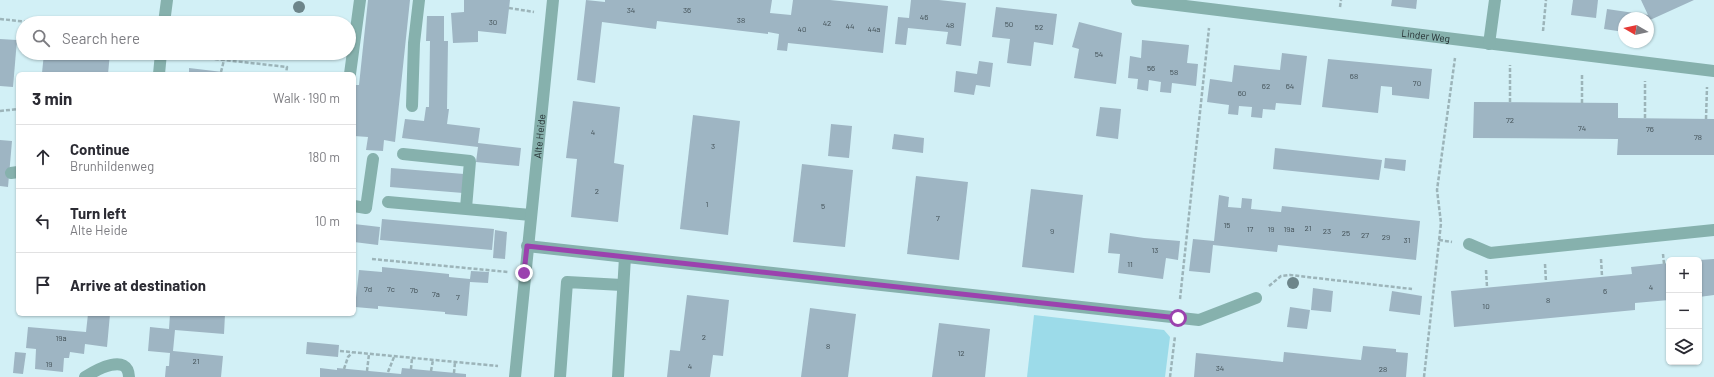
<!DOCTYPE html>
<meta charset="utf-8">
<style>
body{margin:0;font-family:Barlow,sans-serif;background:#f7f7f7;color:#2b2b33}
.controls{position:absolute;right:12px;bottom:12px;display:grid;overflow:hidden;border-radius:6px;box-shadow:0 1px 3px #0004}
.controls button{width:36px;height:36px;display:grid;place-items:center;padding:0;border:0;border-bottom:1px solid #e1e1e2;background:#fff;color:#2b2b33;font:20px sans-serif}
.compass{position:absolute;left:1618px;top:12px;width:36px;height:36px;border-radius:50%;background:#fff;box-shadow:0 1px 3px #0004;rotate:279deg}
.stop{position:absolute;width:12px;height:12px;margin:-9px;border:3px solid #9b42ae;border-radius:50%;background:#fff}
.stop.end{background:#9b42ae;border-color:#fff;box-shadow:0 1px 4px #0008}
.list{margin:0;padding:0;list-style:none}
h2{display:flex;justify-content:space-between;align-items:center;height:52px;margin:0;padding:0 16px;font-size:17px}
h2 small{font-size:13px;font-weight:400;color:#7c7c81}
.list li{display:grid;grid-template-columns:26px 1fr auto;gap:12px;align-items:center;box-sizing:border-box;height:64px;padding:0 16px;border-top:1px solid #e1e1e2}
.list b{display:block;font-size:15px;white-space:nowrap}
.list p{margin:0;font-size:13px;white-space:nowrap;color:#7c7c81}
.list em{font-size:13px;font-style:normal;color:#7c7c81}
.icon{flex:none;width:22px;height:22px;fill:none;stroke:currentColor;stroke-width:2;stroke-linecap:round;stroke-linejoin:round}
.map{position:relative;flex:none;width:1714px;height:377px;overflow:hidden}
.search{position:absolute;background:#fff;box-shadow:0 1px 3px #0004;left:16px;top:16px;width:340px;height:44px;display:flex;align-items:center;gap:10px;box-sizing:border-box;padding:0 14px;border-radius:22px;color:#7c7c81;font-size:15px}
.panel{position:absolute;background:#fff;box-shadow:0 1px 3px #0004;left:16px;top:72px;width:340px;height:244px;border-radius:6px}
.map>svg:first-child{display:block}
.green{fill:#9cdbe9}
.building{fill:#9eb5c3}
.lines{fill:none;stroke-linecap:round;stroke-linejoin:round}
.path{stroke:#9cb4b9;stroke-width:2.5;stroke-dasharray:4 2;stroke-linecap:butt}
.minor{stroke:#86b1ad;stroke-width:12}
.tree{fill:#6d858a}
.route{stroke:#9b42ae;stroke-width:5}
.labels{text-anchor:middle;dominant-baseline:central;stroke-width:4;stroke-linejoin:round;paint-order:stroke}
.number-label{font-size:8px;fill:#425056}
.street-label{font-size:10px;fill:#232e31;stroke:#d2f0f6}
</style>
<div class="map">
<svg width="1714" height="377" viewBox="0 0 1714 377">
<rect width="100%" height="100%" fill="#d2f0f6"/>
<path class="green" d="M1034,315L1164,330L1170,337L1165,377H1027Z"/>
<g class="building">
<path d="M368,0H410L395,142L384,140L383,151L366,150L368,137L354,136V85H359Z"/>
<path d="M464,0H510L506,34L478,31V42L453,43L451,13L464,12Z"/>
<path d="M586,0L605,2V0H772L770,13L791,15L793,0H830L888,6L883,53L788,43L787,51L777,50L779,34L768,32V34L657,21L656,29L602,22L595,83L577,80Z"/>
<path d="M911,0H939L966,3L961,46L946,44L948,32L908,28L906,45L895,44L898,17L909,18Z"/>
<path d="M1392,0H1417L1416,9L1391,6Z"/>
<path d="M1573,0H1598L1596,18L1571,15Z"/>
<path d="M1641,0H1694L1650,20L1649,27L1648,18H1624V32L1604,29L1607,9L1648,15Z"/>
<path d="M996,7L1057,14L1053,45L1034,42L1031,66L1007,63L1010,39L992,37Z"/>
<path d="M427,16H444V41H448L447,109H449L447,124L480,128L478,143L521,148L519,166L476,162L478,147L402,138L405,119L424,121L426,107H429L430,41H426Z"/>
<path d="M323,20L336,22V23H322Z"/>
<path d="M1079,22L1122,33L1116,84L1074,78L1079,49L1072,47Z"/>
<path d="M0,39L17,40L13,87L0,86Z"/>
<path d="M1142,40L1189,45L1187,63L1198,64L1196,86L1172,83L1171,93L1160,92L1161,82L1149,80L1148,91L1137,89L1138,79L1128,78L1130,56L1141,58Z"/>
<path d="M44,53H110L108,74L42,73Z"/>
<path d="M1282,53L1307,56L1301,105L1276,103L1275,110L1263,109L1262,118L1251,117L1252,107L1239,106L1238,115L1228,114L1229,105L1207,102L1210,79L1232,82L1234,65L1280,70Z"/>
<path d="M1328,59L1432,69L1429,99L1392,95V87L1381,86L1378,113L1322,107Z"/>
<path d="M979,61L993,63L990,87L976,85L974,95L954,92L956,71L977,74Z"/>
<path d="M189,68L231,73V74H189Z"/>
<path d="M573,101L620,107L614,163L624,165L618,222L571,217L577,159L566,158Z"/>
<path d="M1474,102L1618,103V118L1714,119V155H1617L1618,139L1473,138Z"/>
<path d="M1100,107L1121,109L1118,139L1096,136Z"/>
<path d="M693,115L740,121L728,235L680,229Z"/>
<path d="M831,124L852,126L849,158L828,156Z"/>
<path d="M894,134L924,138L923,153L892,149Z"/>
<path d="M0,140L12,141L8,187L0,186Z"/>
<path d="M1275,148L1382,160L1379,180L1273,169Z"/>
<path d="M1385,158L1406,160L1405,171L1384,168Z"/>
<path d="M802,164L853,170L845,247L793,242Z"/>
<path d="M391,168L464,174L463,193L390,187Z"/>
<path d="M916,176L968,182L959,260L907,254Z"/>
<path d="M1031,189L1083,195L1074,273L1022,267Z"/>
<path d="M1219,195L1229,197L1228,207L1241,208L1242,198L1252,199L1251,209L1281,212L1282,206L1420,221L1416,260L1278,245L1277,252L1213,245L1210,273L1189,271L1193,239L1214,241Z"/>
<path d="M382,219L494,229L492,250L380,240Z"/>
<path d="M354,224L380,227L378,245L354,242Z"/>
<path d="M495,230L507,232L505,259L493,258Z"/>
<path d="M1110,233L1144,238L1180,241L1178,260L1166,258L1163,279L1118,273L1120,254L1108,253Z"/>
<path d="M1714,259V295L1699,297V260Z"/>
<path d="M1669,263V300L1635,303V310L1454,327L1451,291L1632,274L1631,267Z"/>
<path d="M382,267L449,274V277L470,279L471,271L489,272L488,283L470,282L467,316L445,314V312L378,306V309L355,307L359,270L382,272Z"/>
<path d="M1313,288L1333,291L1331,312L1311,310Z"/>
<path d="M1392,291L1422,296L1420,315L1389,311Z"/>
<path d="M687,295L729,300L723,356L713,355L710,377H667L670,350L680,351Z"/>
<path d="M1290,307L1310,310L1307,329L1287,327Z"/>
<path d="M810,308L856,314L848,377H801Z"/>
<path d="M88,314H110L107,347L85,344L84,354L70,352L69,358H64L63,372L35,369L36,349L26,348L28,327L86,332Z"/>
<path d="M170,314H225L224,334L175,330L173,351L223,356L221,377H165L166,366H169L170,353L148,351L150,327L169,329Z"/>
<path d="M939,323L990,329L985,377H932Z"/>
<path d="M307,342L339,345L338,357L306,354Z"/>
<path d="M1363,346L1396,349V352L1408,353L1406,377H1194L1196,353L1283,362L1284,352L1361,360Z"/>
<path d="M15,352L26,353L23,374L13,373Z"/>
<path d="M320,368L337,370V368L401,374L402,368L466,374V377H320Z"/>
</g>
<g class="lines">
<g class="path">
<path d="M1340,7L1341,0"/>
<path d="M509,8L534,12"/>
<path d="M0,19L38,23"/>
<path d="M1543,31L1546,0"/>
<path d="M179,55L287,67L286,74"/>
<path d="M221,72L224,60"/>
<path d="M1510,102V65"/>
<path d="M1582,103V73"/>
<path d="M0,111L18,109"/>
<path d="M1645,118V81"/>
<path d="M1706,119L1707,87"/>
<path d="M1439,240L1452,242"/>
<path d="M1663,254L1664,264"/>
<path d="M372,259L508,272"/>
<path d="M1601,259L1602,276"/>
<path d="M1545,264L1546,282"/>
<path d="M1486,270L1487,287"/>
<path d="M1269,286L1281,276L1290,275L1412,289"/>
<path d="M1180,299L1209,28"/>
<path d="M340,351L498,366"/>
<path d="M344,369L348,357L352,353"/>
<path d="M411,369L412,358"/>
<path d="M367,371L369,354"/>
<path d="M431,371L433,360"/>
<path d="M388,372L394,357"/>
<path d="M454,373L455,362"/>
<path d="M1170,377L1175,336"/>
<path d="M1424,377L1441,223L1437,190L1455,58"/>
</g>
<g class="minor">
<path id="s1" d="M1137,0L1714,71"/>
<path d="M164,23L167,0"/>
<path d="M1489,44L1495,0"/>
<path d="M159,74L161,53"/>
<path d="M350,74L360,0"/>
<path d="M412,106L414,43L419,0"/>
<path d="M403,154L470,161L466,208"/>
<path d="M11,173L18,172"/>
<path d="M388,202L531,215"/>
<path d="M354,206L366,208L373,159"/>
<path d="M1469,244L1490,253L1714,230"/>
<path d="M527,246L1199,320L1256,298"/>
<path d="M85,377C96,370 128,352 129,377"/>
<path id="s2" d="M515,377L553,0"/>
<path d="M560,377L567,282L622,285"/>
<path d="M618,377L625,257"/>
</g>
</g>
<g class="tree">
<circle cx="299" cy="7" r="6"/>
<circle cx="1293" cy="283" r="6"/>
</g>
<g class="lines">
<path class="route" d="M524,273L527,246L1178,318"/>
</g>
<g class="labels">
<g class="number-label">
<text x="631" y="10">34</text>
<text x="687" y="10">36</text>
<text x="924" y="17">46</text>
<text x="741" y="20">38</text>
<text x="493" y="22">30</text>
<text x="827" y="23">42</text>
<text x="1009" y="24">50</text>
<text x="950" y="25">48</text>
<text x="850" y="26">44</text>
<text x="1039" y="27">52</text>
<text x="802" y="29">40</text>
<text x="874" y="29">44a</text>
<text x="1099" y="54">54</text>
<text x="1151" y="68">56</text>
<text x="1174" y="72">58</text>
<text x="1354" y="76">68</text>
<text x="1417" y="83">70</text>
<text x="1266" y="86">62</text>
<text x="1290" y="86">64</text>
<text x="1242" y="93">60</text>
<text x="1510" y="120">72</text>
<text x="1582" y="128">74</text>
<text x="1650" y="129">76</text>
<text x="593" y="132">4</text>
<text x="1698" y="137">78</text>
<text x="713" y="146">3</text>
<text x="597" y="191">2</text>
<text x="707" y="204">1</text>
<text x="823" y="206">5</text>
<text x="938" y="218">7</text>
<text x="1227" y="225">15</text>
<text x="1308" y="228">21</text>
<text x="1250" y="229">17</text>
<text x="1271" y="229">19</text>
<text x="1289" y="229">19a</text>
<text x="1052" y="231">9</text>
<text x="1327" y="231">23</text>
<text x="1346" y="233">25</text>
<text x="1365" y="235">27</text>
<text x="1386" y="237">29</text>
<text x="1407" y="240">31</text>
<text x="1155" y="250">13</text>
<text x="1130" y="264">11</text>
<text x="1651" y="287">4</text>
<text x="368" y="289">7d</text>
<text x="391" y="289">7c</text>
<text x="414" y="290">7b</text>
<text x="1605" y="291">6</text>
<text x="436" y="294">7a</text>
<text x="458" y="297">7</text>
<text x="1548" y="300">8</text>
<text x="1486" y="306">10</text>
<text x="704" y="337">2</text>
<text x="61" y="338">19a</text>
<text x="828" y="346">8</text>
<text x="961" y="353">12</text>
<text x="196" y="361">21</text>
<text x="49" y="364">19</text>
<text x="690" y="366">4</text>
<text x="1220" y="368">34</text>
<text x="1383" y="369">28</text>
</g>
<g class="street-label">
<text stroke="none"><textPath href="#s1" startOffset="291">Linder Weg</textPath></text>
<text stroke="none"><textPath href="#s2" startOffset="242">Alte Heide</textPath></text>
</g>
</g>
</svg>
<div class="controls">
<button>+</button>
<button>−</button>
<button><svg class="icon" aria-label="layers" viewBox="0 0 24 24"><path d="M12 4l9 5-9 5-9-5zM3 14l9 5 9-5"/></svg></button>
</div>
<svg class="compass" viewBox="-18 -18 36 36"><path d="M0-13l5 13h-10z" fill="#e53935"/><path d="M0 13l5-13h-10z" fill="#7c7c81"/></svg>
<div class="stop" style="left:1178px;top:318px"></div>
<div class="stop end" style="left:524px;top:273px"></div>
<div class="search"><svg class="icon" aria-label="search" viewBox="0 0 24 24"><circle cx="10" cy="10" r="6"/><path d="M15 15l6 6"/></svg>Search here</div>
<section class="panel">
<h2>3 min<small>Walk · 190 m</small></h2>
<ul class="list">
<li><svg class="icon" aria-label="ahead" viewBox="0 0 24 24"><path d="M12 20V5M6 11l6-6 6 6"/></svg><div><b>Continue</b><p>Brunhildenweg</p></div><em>180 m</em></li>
<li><svg class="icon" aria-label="left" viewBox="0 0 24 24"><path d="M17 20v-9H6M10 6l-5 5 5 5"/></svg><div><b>Turn left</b><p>Alte Heide</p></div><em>10 m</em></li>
<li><svg class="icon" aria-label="arrive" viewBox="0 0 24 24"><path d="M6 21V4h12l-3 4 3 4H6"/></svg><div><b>Arrive at destination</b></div></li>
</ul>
</section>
</div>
